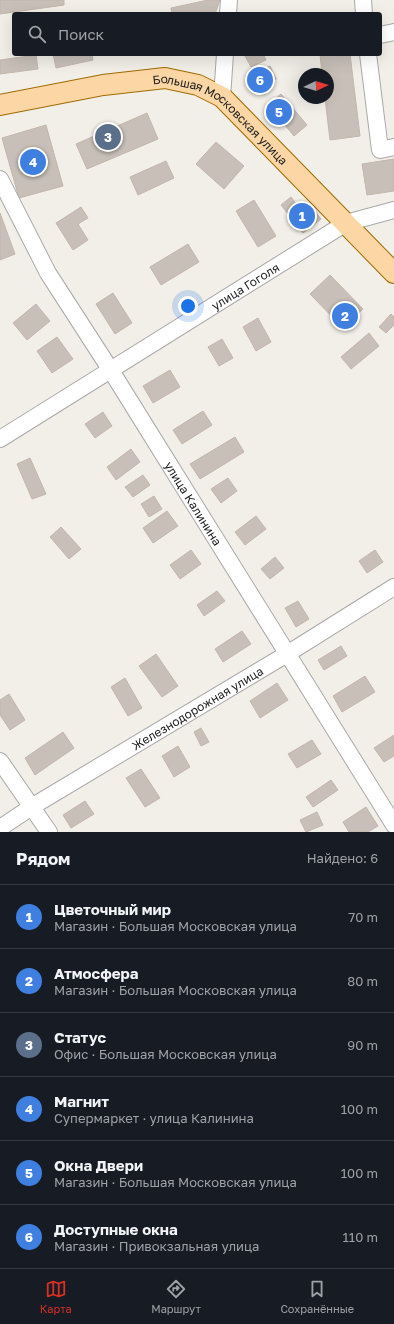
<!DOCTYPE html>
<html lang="ru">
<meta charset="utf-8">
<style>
body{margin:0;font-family:"Golos Text",sans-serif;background:#20242c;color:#f1f3f6}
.compass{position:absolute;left:298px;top:68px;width:36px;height:36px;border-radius:50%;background:#171b24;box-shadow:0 4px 16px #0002;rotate:86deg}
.you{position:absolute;left:188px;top:306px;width:14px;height:14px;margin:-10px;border:3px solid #fff;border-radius:50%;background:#1a73e8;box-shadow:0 0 0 6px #1a73e833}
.badge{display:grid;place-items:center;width:26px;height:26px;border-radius:50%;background:#d93025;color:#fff;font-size:13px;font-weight:700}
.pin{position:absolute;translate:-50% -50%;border:2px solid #fff;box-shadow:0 1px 4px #0006}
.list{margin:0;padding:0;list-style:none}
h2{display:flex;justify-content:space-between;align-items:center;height:52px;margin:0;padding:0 16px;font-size:17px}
h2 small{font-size:13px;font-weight:400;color:#9ea1a6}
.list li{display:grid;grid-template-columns:26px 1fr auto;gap:12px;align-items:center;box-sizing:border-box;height:64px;padding:0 16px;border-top:1px solid #363941}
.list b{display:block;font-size:15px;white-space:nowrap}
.list p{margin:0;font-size:13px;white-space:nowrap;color:#9ea1a6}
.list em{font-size:13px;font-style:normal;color:#9ea1a6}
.icon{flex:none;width:22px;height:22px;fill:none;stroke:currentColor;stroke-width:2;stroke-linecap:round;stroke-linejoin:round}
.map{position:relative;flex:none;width:394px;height:832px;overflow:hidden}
.search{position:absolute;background:#171b24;box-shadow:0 4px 16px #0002;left:12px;right:12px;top:12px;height:44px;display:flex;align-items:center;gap:10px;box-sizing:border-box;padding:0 14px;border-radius:4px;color:#9ea1a6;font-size:15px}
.sheet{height:436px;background:#171b24}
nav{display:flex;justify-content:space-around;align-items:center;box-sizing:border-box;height:56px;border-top:1px solid #363941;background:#171b24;font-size:11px;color:#9ea1a6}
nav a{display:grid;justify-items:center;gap:2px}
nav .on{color:#d93025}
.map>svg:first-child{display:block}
.building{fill:#c7bfb8;stroke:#c4b6ab}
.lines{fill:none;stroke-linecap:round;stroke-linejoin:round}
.minor-casing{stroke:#a9a9a9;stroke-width:18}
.major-casing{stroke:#a06b00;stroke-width:22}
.minor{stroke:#fff;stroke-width:16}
.major{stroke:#fcd6a4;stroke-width:20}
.labels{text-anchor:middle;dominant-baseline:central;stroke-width:3;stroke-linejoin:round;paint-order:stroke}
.street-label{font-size:12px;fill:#222;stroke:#fff}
</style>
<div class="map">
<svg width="394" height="832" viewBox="0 0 394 832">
<rect width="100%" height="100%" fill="#f2efe9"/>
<g class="building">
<path d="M0,0H64V5L0,14Z"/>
<path d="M208,0H220L215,14H172L171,8Z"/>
<path d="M53,54H92L93,60L56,68Z"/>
<path d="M244,54H263L266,60L251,67Z"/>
<path d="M320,54H350L360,136L330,140L325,98H328V74H322Z"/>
<path d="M36,55L38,69L0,74V60Z"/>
<path d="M270,66L276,79L259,86L254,74Z"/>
<path d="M281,94L307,125L294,136L268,105Z"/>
<path d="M147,113L158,139L87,169L76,144Z"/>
<path d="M46,125L63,186L19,198L2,138Z"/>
<path d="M216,142L244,166L224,189L196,164Z"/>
<path d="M394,159V191L367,195L362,164Z"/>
<path d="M166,161L174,178L138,195L130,177Z"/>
<path d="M291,197L305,215L313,209L321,219L303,233L281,205Z"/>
<path d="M254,200L276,236L258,247L236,211Z"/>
<path d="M81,207L88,218L78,224L88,240L73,250L56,223Z"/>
<path d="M0,213L15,254L0,260Z"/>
<path d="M188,244L199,262L161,285L150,267Z"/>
<path d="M330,275L363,309L343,328L310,294Z"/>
<path d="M113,293L132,323L115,334L96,304Z"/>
<path d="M36,304L50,321L27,340L13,323Z"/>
<path d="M391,314L394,317V325L386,333L379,327Z"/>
<path d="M258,318L271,342L256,351L243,327Z"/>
<path d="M369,333L379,346L351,369L341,357Z"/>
<path d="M57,337L73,359L52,373L37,351Z"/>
<path d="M222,339L233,358L219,366L208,347Z"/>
<path d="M170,370L180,387L153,403L143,386Z"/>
<path d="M203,411L212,425L182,444L173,430Z"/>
<path d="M103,412L112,426L95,438L85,424Z"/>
<path d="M235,437L244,452L200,479L190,464Z"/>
<path d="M131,449L140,462L116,480L107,467Z"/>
<path d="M30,458L46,494L32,499L17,464Z"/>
<path d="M143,475L150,485L133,497L125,487Z"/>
<path d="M228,478L237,491L221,503L211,489Z"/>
<path d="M154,496L162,509L149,517L141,504Z"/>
<path d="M167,511L178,526L153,543L143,528Z"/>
<path d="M256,516L266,529L245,545L235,532Z"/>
<path d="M61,527L81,549L69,559L50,537Z"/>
<path d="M191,550L201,564L180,579L170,565Z"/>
<path d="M375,550L383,562L367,573L359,561Z"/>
<path d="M275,557L284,568L270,579L261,569Z"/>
<path d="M217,591L225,601L204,616L197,605Z"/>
<path d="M298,601L309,619L296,627L285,608Z"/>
<path d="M242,631L251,644L223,662L215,649Z"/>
<path d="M341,646L347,656L324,670L318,660Z"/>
<path d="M156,654L178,686L162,697L139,666Z"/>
<path d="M365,676L375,692L342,712L333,696Z"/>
<path d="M125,678L142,708L128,716L111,687Z"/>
<path d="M277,683L288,700L260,718L250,701Z"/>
<path d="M9,694L25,720L10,730L0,715V700Z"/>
<path d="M201,728L209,742L201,746L194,732Z"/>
<path d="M63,732L74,748L35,775L25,758Z"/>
<path d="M394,735V756L384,762L374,748Z"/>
<path d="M312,740L321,754L297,768L288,754Z"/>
<path d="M178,746L190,767L174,777L162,756Z"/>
<path d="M141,769L160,798L145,807L126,778Z"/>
<path d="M331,780L338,790L313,807L306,797Z"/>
<path d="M85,801L94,814L71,828L63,815Z"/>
<path d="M366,807L378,826L368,832H349L343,822Z"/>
<path d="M317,812L323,825L306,832L300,820Z"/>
</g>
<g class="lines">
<g class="minor-casing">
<g id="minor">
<path d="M363,0L364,14"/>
<path d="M228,14L229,0"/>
<path d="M380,35L394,32"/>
<path d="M368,54L380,150L394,147"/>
<path d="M222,97L225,54"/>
<path id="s1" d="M0,179L48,273L110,369L394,825"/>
<path id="s2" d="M0,439L346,223L394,210"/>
<path d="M0,761L49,832"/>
<path id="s3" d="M0,828L33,806L287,654L394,587"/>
</g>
</g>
<g class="major-casing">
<g id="major">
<path id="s4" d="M0,105L103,85L165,78L198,85L222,97L394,273"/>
</g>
</g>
<use href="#minor" class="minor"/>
<use href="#major" class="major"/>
</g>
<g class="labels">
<g class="street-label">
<text stroke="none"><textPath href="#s4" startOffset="237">Большая Московская улица</textPath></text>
<text stroke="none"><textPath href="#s2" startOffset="289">улица Гоголя</textPath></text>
<text stroke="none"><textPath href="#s1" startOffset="378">улица Калинина</textPath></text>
<text stroke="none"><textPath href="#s3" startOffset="231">Железнодорожная улица</textPath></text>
</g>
</g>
</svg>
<svg class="compass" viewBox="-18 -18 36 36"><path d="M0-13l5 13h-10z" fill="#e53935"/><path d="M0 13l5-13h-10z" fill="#9ea1a6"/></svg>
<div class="you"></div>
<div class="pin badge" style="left:302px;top:216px;background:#3f7fe0">1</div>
<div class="pin badge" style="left:345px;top:316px;background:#3f7fe0">2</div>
<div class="pin badge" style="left:108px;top:137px;background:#5c6f8a">3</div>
<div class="pin badge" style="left:33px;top:162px;background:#3f7fe0">4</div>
<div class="pin badge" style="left:279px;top:112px;background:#3f7fe0">5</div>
<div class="pin badge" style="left:260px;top:80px;background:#3f7fe0">6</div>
<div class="search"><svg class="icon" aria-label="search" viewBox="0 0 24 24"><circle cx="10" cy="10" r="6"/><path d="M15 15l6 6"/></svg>Поиск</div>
</div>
<section class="sheet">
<h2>Рядом<small>Найдено: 6</small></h2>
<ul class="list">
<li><span class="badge" style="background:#3f7fe0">1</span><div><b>Цветочный мир</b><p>Магазин · Большая Московская улица</p></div><em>70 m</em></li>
<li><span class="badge" style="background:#3f7fe0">2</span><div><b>Атмосфера</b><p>Магазин · Большая Московская улица</p></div><em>80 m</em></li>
<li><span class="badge" style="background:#5c6f8a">3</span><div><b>Статус</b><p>Офис · Большая Московская улица</p></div><em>90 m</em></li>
<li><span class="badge" style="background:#3f7fe0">4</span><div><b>Магнит</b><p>Супермаркет · улица Калинина</p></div><em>100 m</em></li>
<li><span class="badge" style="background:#3f7fe0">5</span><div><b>Окна Двери</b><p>Магазин · Большая Московская улица</p></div><em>100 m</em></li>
<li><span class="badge" style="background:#3f7fe0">6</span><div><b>Доступные окна</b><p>Магазин · Привокзальная улица</p></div><em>110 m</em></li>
</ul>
</section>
<nav>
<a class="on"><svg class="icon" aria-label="map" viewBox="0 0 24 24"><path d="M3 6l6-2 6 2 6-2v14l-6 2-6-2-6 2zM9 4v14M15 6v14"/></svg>Карта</a>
<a><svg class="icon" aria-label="directions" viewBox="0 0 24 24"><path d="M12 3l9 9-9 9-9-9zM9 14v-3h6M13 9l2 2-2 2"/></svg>Маршрут</a>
<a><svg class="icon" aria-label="saved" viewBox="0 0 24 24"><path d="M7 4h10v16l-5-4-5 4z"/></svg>Сохранённые</a>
</nav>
